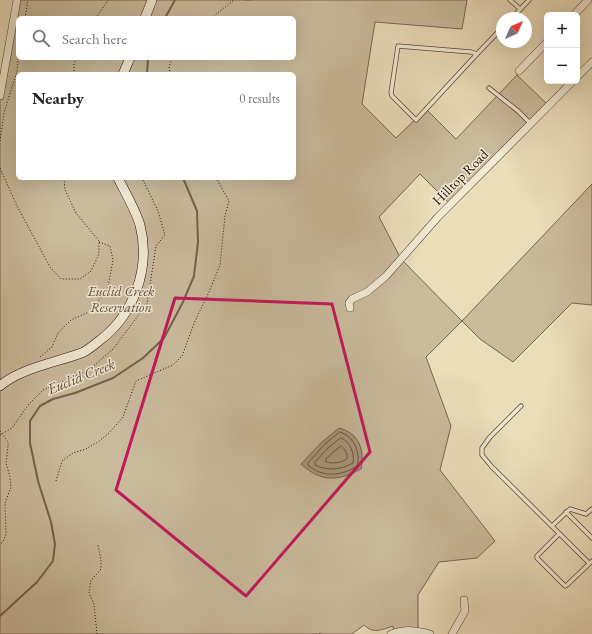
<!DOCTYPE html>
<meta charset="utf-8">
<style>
body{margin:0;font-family:"EB Garamond",serif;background:#f2f2f2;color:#202124}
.controls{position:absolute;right:12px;top:12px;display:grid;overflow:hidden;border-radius:6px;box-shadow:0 4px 16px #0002}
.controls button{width:36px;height:36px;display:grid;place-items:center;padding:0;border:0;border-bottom:1px solid #e0e0e0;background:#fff;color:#202124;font:20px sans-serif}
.compass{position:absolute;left:496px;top:12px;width:36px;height:36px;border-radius:50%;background:#fff;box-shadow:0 4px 16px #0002;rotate:45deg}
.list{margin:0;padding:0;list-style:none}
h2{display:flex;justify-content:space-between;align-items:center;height:52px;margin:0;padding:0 16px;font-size:17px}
h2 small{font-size:13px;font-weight:400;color:#757577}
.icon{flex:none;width:22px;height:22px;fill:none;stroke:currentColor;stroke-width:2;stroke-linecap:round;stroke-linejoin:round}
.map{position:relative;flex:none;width:592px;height:634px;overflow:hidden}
.search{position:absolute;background:#fff;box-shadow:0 4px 16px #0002;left:16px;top:16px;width:280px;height:44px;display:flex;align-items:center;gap:10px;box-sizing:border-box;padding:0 14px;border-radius:6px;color:#757577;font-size:15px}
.panel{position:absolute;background:#fff;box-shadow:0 4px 16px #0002;left:16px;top:72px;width:280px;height:108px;border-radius:6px}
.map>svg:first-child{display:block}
.green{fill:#c9ba9c;stroke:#786552;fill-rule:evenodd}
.water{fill:#a8977d;stroke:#74614e}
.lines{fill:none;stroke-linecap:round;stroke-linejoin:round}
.shore{stroke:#685442;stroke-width:1}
.stream{stroke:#74614e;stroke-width:2}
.lane-casing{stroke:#584334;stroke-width:5}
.street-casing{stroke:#584334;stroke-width:8}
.secondary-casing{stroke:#271007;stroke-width:10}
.path{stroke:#271007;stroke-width:1;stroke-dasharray:1 2;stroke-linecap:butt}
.lane{stroke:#f1e9d2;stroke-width:3.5}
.street{stroke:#f1e9d2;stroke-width:7}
.secondary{stroke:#f1e9d2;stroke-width:9}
.marked{fill:none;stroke:#c2185b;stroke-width:3;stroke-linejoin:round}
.labels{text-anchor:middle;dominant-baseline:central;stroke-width:3;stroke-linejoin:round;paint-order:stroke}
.street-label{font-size:14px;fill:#271007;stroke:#f1e9d2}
.park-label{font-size:14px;font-style:italic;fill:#604c3b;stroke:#f1e9d2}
.water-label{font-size:15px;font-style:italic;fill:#614d3c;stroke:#f1e9d2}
</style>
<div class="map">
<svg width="592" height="634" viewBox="0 0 592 634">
<rect width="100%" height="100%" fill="#eaddba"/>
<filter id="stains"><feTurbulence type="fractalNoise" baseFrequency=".005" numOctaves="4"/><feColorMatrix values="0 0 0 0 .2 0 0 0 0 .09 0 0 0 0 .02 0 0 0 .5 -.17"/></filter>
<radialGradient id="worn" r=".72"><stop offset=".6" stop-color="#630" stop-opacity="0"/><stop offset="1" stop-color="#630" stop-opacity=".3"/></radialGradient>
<path class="green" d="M17,0H467L462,29L375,22L362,104L396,138L426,109L456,139L517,75L549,106L451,205L420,174L379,217L401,259L462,321L592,184V305L572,303L513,362L480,339L462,321L426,357L451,426L440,470L495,541L477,558L439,562L418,595V631L394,633L393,626C381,630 373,634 364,625L352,634H322L320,633L319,634H0V96ZM18,18H294V58H18ZM18,74H294V178H18Z"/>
<path class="water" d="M339,428C359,433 365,450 361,469C338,481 322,483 301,464L322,442Z"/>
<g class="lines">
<g class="shore">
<path d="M340,432C354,436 361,453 357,466C342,476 322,478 308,465V463L324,445Z"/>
<path d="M341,438C350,441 355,454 353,463C340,470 328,471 315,465V462L328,448Z"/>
<path d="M341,446C345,448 348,455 347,459C340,463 333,464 326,462V459Z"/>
</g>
<g class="stream">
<path d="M165,18L175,0"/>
<path d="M147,74L148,58"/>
<path d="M0,616L37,582L53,561L55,544L51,522L38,481L30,443V421L40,406L53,399L75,393L113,378L143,358L164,338L183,302L194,276L198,242L197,211L183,178"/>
</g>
<g class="lane-casing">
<g id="lane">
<path d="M510,0L520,9"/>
<path d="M512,18L529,0"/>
<path d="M398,46L471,52L477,54L416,120L392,96L391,93Z"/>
<path d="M477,54L502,28"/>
<path d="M489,88L518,111L531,124"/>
<path d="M521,406L490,437L482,448V455L492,467L589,563"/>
<path d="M566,512L592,538"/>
<path d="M552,526L570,509L586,514L592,509"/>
<path d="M559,534L537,556V558L565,586L567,585L592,561"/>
</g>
</g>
<g class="street-casing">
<g id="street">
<path d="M574,15L588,0"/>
<path d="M519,71L547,42"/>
<path d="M577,77L592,62"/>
<path d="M0,96L17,0"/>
<path d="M350,308L349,303L352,299L367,292L386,276L438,217L573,81"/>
<path d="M391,634C405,629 416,630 430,634"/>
<path d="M452,634L465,611L464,600"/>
</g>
</g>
<g class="secondary-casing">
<g id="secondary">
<path d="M145,18L152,0"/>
<path d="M123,74L130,58"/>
<path d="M0,386C20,368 59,362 84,352C89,349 94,345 99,341C134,315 151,268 140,225C136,211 125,192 118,178"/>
</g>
</g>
<g class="path">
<path d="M246,0H250"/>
<path d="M25,18L28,0"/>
<path d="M96,18L108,0"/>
<path d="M211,18L234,0"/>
<path d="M74,74V64L76,58"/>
<path d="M170,74L169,67L172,58"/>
<path d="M0,141L4,113L17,71L18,58"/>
<path d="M0,168L17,206L50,267L61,279H80L91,271L99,254V241L76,213L65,190L64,178"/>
<path d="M40,357L52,347L58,333L71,320L91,311L108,287L113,260L110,246L99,242"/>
<path d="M0,431L8,442V446L6,463L10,477L11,487L5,503L6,534L3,542L0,544"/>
<path d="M0,435L12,428L29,404L43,390L89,370L113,349L147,304L156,246L165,235L158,211L142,178"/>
<path d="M56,481L62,461L73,453L86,449L98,442L109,433L123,417L136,381L173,365L182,356L195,321L209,292L220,265L225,216L229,201L216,178"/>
<path d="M97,634L94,604L89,593L91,580L100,571L101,568V560L98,545"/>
</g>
<use href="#lane" class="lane"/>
<use href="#street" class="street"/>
<use href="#secondary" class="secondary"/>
</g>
<path class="marked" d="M175,298L332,304L370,452L246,596L116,490Z"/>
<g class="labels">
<g class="street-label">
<text transform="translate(460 177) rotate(-45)">Hilltop Road</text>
</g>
<g class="park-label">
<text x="121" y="291">Euclid Creek<tspan x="121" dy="16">Reservation</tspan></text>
</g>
<g class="water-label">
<text transform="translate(81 376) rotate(-22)">Euclid Creek</text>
</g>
</g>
<rect width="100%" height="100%" filter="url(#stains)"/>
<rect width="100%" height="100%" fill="url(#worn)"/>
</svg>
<div class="controls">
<button>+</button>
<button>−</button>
</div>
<svg class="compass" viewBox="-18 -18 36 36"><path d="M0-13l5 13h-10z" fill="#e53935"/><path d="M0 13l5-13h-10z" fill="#757577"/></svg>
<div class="search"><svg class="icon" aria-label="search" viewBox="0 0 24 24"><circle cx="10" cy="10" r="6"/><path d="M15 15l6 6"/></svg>Search here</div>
<section class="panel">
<h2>Nearby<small>0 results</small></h2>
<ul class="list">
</ul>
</section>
</div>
